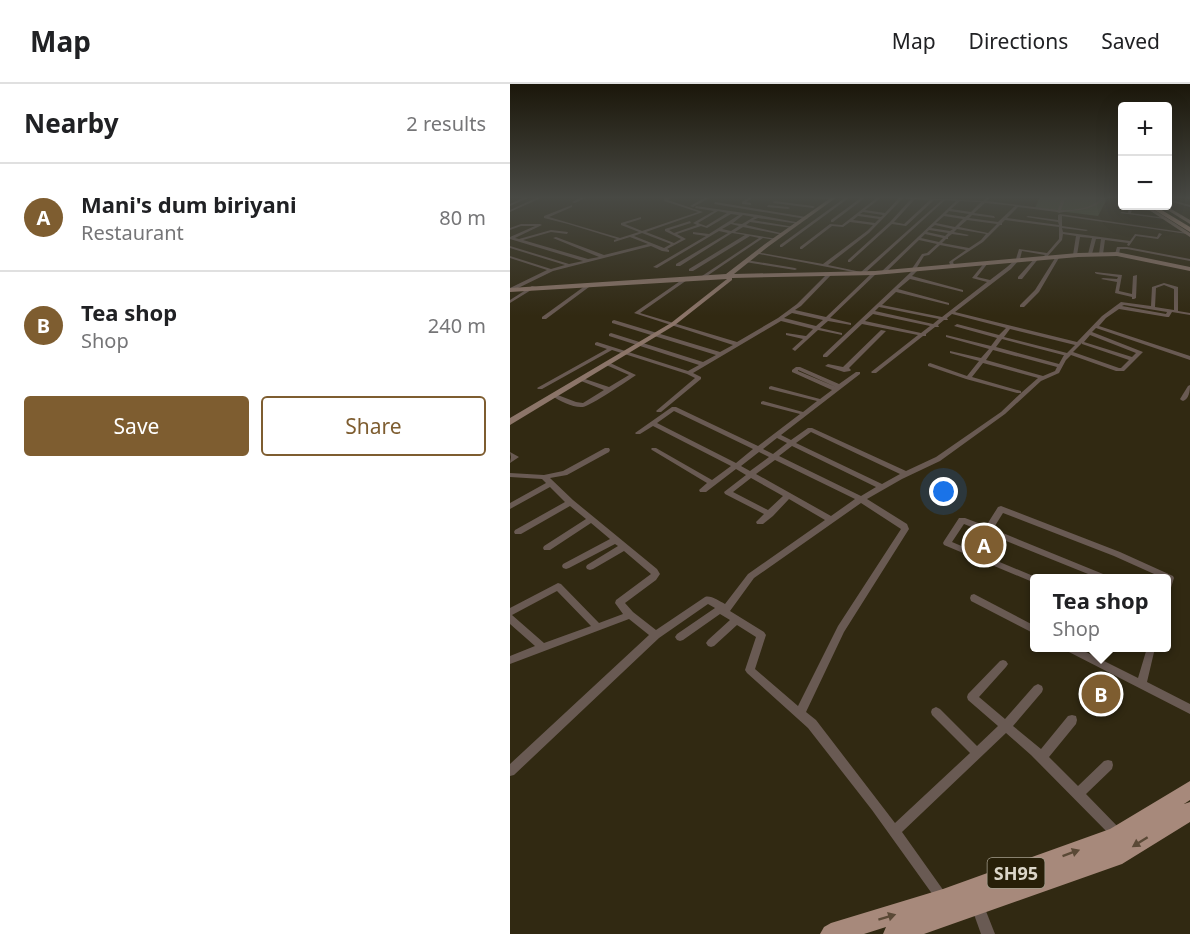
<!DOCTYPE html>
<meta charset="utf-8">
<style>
body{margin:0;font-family:"Noto Sans",sans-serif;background:#f2f2f2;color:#202124}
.controls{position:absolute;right:18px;top:18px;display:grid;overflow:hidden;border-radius:6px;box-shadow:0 6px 24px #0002}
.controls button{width:54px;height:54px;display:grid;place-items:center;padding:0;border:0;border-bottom:2px solid #e0e0e0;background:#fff;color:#202124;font:30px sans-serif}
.you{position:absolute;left:434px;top:408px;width:21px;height:21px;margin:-15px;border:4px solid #fff;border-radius:50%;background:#1a73e8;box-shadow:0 0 0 9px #1a73e833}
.badge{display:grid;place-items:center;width:39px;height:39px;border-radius:50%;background:#7e5d30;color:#fff;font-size:20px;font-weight:700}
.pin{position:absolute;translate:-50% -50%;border:3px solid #fff;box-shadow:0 2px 6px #0006}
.popup{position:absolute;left:520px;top:490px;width:141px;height:78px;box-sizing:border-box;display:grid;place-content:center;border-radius:6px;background:#fff;filter:drop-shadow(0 2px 4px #0005);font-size:20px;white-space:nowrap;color:#757577}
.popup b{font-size:22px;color:#202124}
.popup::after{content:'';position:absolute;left:50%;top:100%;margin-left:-12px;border:12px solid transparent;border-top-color:#fff}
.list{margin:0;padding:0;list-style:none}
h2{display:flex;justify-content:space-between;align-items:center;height:78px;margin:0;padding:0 24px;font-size:26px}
h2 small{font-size:20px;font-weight:400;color:#757577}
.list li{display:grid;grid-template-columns:39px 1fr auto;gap:18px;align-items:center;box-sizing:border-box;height:108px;padding:0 24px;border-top:2px solid #e0e0e0}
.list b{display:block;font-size:22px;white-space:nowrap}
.list p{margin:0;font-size:20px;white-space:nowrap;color:#757577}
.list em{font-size:20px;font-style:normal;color:#757577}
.actions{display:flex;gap:12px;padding:18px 24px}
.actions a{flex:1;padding:14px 0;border:2px solid #7e5d30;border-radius:6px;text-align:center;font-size:21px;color:#7e5d30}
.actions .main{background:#7e5d30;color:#fff}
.map{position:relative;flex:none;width:680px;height:850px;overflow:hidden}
header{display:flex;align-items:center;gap:36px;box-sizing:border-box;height:84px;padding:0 30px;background:#fff;border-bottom:2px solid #e0e0e0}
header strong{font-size:28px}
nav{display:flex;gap:33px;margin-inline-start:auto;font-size:21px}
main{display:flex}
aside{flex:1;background:#fff}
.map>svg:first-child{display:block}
.green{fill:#4e573a}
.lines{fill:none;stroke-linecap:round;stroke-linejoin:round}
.street{fill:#695a53;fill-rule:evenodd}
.secondary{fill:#8c7569;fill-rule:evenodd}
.primary{fill:#a7897b;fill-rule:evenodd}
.highway{fill:#c09c8a;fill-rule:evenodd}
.oneway{fill:#5a4936}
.labels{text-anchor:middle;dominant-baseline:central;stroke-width:4.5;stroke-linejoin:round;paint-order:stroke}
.shield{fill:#271f08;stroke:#a59f8f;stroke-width:1.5}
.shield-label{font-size:18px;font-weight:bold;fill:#dbd6c9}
</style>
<header>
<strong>Map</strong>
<nav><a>Map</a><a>Directions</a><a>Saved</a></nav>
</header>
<main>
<aside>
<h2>Nearby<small>2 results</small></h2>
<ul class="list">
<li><span class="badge">A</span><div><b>Mani's dum biriyani</b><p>Restaurant</p></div><em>80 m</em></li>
<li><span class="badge">B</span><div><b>Tea shop</b><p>Shop</p></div><em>240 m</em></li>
</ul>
<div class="actions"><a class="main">Save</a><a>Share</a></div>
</aside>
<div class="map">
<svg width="680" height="850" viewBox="0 0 680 850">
<rect width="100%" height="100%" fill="#312912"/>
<path class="green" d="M530,113H598L588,132L525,124Z"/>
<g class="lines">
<g class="street">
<path d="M15,113H20L0,122V120Z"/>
<path d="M28,113H33L0,128V126Z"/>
<path d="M72,113H77L65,119L62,118Z"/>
<path d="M158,113H162L158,116L193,128L136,148L164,159L171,155L155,147V145L180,137L181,139L159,146L164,149L187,141L183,139L204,127L185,124L186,122L248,131L291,139L289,140L248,134L243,136L284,143L282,144L240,138L236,141L275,150L273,151L233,143L225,148L267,155L265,156L253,154L194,194H192V192L249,154L240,152L183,187H179V185L235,151L222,149L170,182H166V180L218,149L209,147L147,184L143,183L196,152L183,150V148L199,150L229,131L221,130L197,144L191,142L167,150L176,155L157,165L159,166V168L152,167L141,162L43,187L4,206L0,205V204L37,186L0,174V172L41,185L55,181L0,164V162L59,180L73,177L0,155V153L25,142H11L0,146V144L11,140H30L32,141L5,154L9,155L41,146L58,148L57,150L41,148L13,156L78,175L89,173L43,154L46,153L94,171L138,160L120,153L104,158V156L107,155L58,140L34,134V132L62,121V123L39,133L110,154L129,148L111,141V139L131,133V135L115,140L132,147L188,128L154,117V115ZM208,127L217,129L196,142L188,139ZM233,131L244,133L232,140L223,139ZM221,140L229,142L221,147L212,145ZM132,149L161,160L154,164L124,152Z"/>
<path d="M196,113H201L183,123L180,122Z"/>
<path d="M240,113H244L236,118L241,119V121L232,120V118Z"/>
<path d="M274,113H324L326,114L324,115Z"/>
<path d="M336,113H340L272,163H270V161Z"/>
<path d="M352,113H356L323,138H321V136Z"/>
<path d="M368,113H372L355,126L375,129L389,114L384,113L473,117L477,113H481L477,117L548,126L552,113H556L551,126C567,126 581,125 592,113H596C583,128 566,125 549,129L547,128L508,123L497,134L549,141L548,138L516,133L518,132L548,136V131L550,130L679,149L677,150L552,132V142L578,146L576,147L552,144L553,148L620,157L625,150L647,153L649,149L652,150L648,155L626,152L619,162L617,161L618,159L595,156L593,170L591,171L589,170L591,155H586L582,170L580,171L578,170L582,154L570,153L567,171L565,172L563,171L566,152L553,150L552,156L536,174L533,173L535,171L512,167L510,175L501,185L445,228L567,258L592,232L611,218L641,222L642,203L654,199L668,203V227L680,229V231L662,228L659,233H657L609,225L596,234L589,242L680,272V276L586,244L582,248L633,268L614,287H606L561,271L556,276L549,289L531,297L495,330L430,377L392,395L357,415L397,440L399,445L334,548L296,628L306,636L385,739L460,669L422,631L421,628L422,625L426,623L430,625L467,662L488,642L458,616L457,613L458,610L490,577L493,576L496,577L498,580L496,583L469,613L495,635L524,602L528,600L532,602L533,605L532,608L503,642L531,665L558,632L562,631L566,632L567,636L566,640L539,673L568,702L594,677L598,676L602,677L603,681L602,685L576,710L611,746L613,750L611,754L607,756L603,754L521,671L496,649L392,748L436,810L438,814L436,818L432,820L428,818L362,726L298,644L237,589L235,586L246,553L227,541L204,562L201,563L198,562L196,559L198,556L220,536L210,530L173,556L170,557L167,556L165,553L167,550L205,524L198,520L149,554L4,691L0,692V680L139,551L119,535L0,580V572L25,562L0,540V524L48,499L51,500L89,539L113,530L105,519L106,516L141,490L114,467L83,485L80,486L77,485L76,483L77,481L108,462L105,460L59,484L56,485L53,484L52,482L53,480L100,455L81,439L40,466H34L33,464L34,462L76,435L60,422L11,450H5L4,448L5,446L55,418L40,403L0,425V419L36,399L32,395L0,393V389L34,391L53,387L95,364H99L100,366L99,368L57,391L40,394L63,416L147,485L150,490L146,496L115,519L123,528L146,546L195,513C201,511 209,517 215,520L238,490L315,436L279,415L263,432L253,440H247L246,438L254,430L215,410L214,408L236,391L226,385L196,408H190L189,406L197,399L142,366L141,365L142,364H146L202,396L221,382L143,342L130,350H126L125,349L162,323H166L248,362L290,330L251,320V318L253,317L293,328L307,317L259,305V303L261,302L310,315L322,306L282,288V286L286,283H290L329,300L346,288H350V290L271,351L281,356L298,344H302L396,387L426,373L491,328L511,309H507L456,295L418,282V280L420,279L457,292L469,277L440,269V267L471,274L479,265L436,253V251L481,262L487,254L444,242L447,240L489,251L496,244L442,230L437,234L438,236H434L428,241L429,243H425L416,250V252H413L366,289H362L361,288L408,251L352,240L317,273H313V271L402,187L401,186L412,170L417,169L427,160L409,156L375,189L371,188L446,117L435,116L354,190L244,169L246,168L313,180L357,147L363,141L340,138L333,143L322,142L292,165H290V163L320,140L332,141ZM393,114L401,115L380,138L338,176V178H340L382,140L396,142L424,116H432L351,188L318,181L359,149ZM405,115L420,116L394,140L384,138ZM450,117L469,118H471L461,128L441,125ZM475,119L505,122L488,138L459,134L462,131L485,134L484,132L464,129ZM439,127L459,130L455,133L436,130ZM353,128L373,131L371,133L350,130ZM348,132L369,135L365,139L343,136ZM434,132L453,135L445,143L426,139ZM457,136L487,140L478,149L449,143ZM495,136L549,143V155L537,169L509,165L506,175L497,183L480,196L467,193L478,179L475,178L462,194L477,198L432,233L372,221L386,208L439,221V219L388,205L400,195L453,208V206L402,192L408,186L406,185L414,172L419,171L430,161L456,166L439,178L441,183H445L443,178L444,177L473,158L490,141H492V139ZM425,141L443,145L440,147L421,144ZM447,145L476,150L471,156L459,164L432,159L436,155H438V153L442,150L457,152L459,151L444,148ZM419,146L438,149L435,152L417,148ZM415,150L433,154L429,158L411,154ZM654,201L664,205V226L645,223L646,204ZM614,221L657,228L656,230L612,222ZM369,223L429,235L423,240L365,227ZM363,230L420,242L411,249L355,237ZM500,245L565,261L557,269L494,253ZM580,251L626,269L622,273L574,258ZM492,255L553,271H554L549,280L486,263ZM572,259V260L619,276L611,284H609L563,268ZM483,266L547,283L545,287L533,292L476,276ZM473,279L528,294L511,309V307L462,293ZM288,286L326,303L288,287ZM164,327L243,365L226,379L147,339ZM301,348L390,390L372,400L286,359ZM267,354L277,359L263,370L253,365ZM282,362L366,403L351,412L269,372ZM249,368L259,373L240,387L231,382ZM265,376L345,415L321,432L246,390ZM241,394L273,412L258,426L223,408ZM351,419L391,445L328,542L288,622L245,585L256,551L254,548L220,527L244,494ZM47,507L81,542L34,559L2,531Z"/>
<path d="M674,113H680V115L675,114Z"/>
<path d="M658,115L680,121V123L658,117Z"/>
<path d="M264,117L303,122L305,123L303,124L263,119Z"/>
<path d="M205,118L296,133L298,134L296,135L204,120Z"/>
<path d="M258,121L278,123L280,124L278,125L257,123Z"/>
<path d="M621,123L644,126L642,127L622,125L621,129L656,134L654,135L610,129L612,128L618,129L619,124Z"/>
<path d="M607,163H617L680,175V177L617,165H610L609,170L607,171L605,170Z"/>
<path d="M547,171L550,172L529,208L514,223H510V221L525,206Z"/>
<path d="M526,173L529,174L512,195H508V193Z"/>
<path d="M236,176L285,184L287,185L285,186L235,178L234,177Z"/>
<path d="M363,188L367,189L320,234L341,239V241L318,237L310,244L332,249V251L308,246L285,267L282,265L293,255L276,251V249L296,252L303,245L271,237L183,289L191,293V295L151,328H147L146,327L185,294L177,290L102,266L32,305H28L27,304L97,265L85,261V259L87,258L178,287L189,281L99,252V250L101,249L193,278L206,271L102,239V237L104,236L210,268L223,261L124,229L176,193L180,194L130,229L227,258L268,234L287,220L318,189L322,190L291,222L285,226L316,233ZM282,229L313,236L306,242L274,234Z"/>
<path d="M585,188L612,191L609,207L622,210L623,192L627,191L626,214L624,215H622V213L605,209L607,198L591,195L593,194L607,195L608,193L587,190L585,189Z"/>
<path d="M79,199L83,200L36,235H32V233Z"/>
<path d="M22,202L26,203L0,219V216Z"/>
<path d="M371,246L376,247L339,284L341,286L340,287L334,288L315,282L318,280L333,283Z"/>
<path d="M98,278L126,291C119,296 80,322 73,323C63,324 50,317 42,312L45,310L66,318L73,319L94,306L71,297V295H75L99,303L119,291L96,281V279Z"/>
<path d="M680,301C680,307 679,315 673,317L671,316L670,315L678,302Z"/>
<path d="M0,368L9,373L0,379L1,373Z"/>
<path d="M491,422L610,468L663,492L664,494L660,507L657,508V494H653L604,472L493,429L483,445L598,492L599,494H588L454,440L442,458L528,494H525V499L434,461L433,459L434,457L449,434H455L476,442L488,423Z"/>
<path d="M464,510L525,542V550L461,517L460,514L461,511Z"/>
<path d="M556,564H568L628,594L637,564H645L637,598L680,620V630L557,567Z"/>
<path d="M467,816L472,817L485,850H471L461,822L462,817Z"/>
</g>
<g class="secondary">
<path d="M322,113H327L259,162L224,190L365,187L568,169L607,168L680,183V187L607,172L568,173L365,191L222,194V196L165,241L0,341V334L161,239L217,195L0,208V204L216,190L255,160Z"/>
<path d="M633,122H638L680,149V153Z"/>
<path d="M651,122H656L680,136V140Z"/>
</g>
<path class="primary" d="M680,697V716L674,720L680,718V738L612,780L414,850H373L376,843L354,850H310L314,843L321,839L433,805L600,745Z"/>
<path class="highway" d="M638,122H645L680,143V148Z"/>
</g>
<defs><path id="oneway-solid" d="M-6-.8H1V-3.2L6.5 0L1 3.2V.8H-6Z" transform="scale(1.5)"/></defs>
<g class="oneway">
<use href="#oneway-solid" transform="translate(630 758) rotate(148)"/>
<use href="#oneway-solid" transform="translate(561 769) rotate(-20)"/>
<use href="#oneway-solid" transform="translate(377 833) rotate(-17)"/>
</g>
<linearGradient id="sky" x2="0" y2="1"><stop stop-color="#1b170a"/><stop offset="0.49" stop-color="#484944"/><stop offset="1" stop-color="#484944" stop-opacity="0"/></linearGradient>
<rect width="680" height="232" fill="url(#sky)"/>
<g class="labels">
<rect class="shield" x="477.5" y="774" width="57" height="30" rx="4.5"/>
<g class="shield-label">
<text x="506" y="789">SH95</text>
</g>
</g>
</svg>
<div class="controls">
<button>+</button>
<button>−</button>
</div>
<div class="you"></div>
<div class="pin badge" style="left:474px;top:461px">A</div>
<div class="pin badge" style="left:591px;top:610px">B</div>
<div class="popup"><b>Tea shop</b>Shop</div>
</div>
</main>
